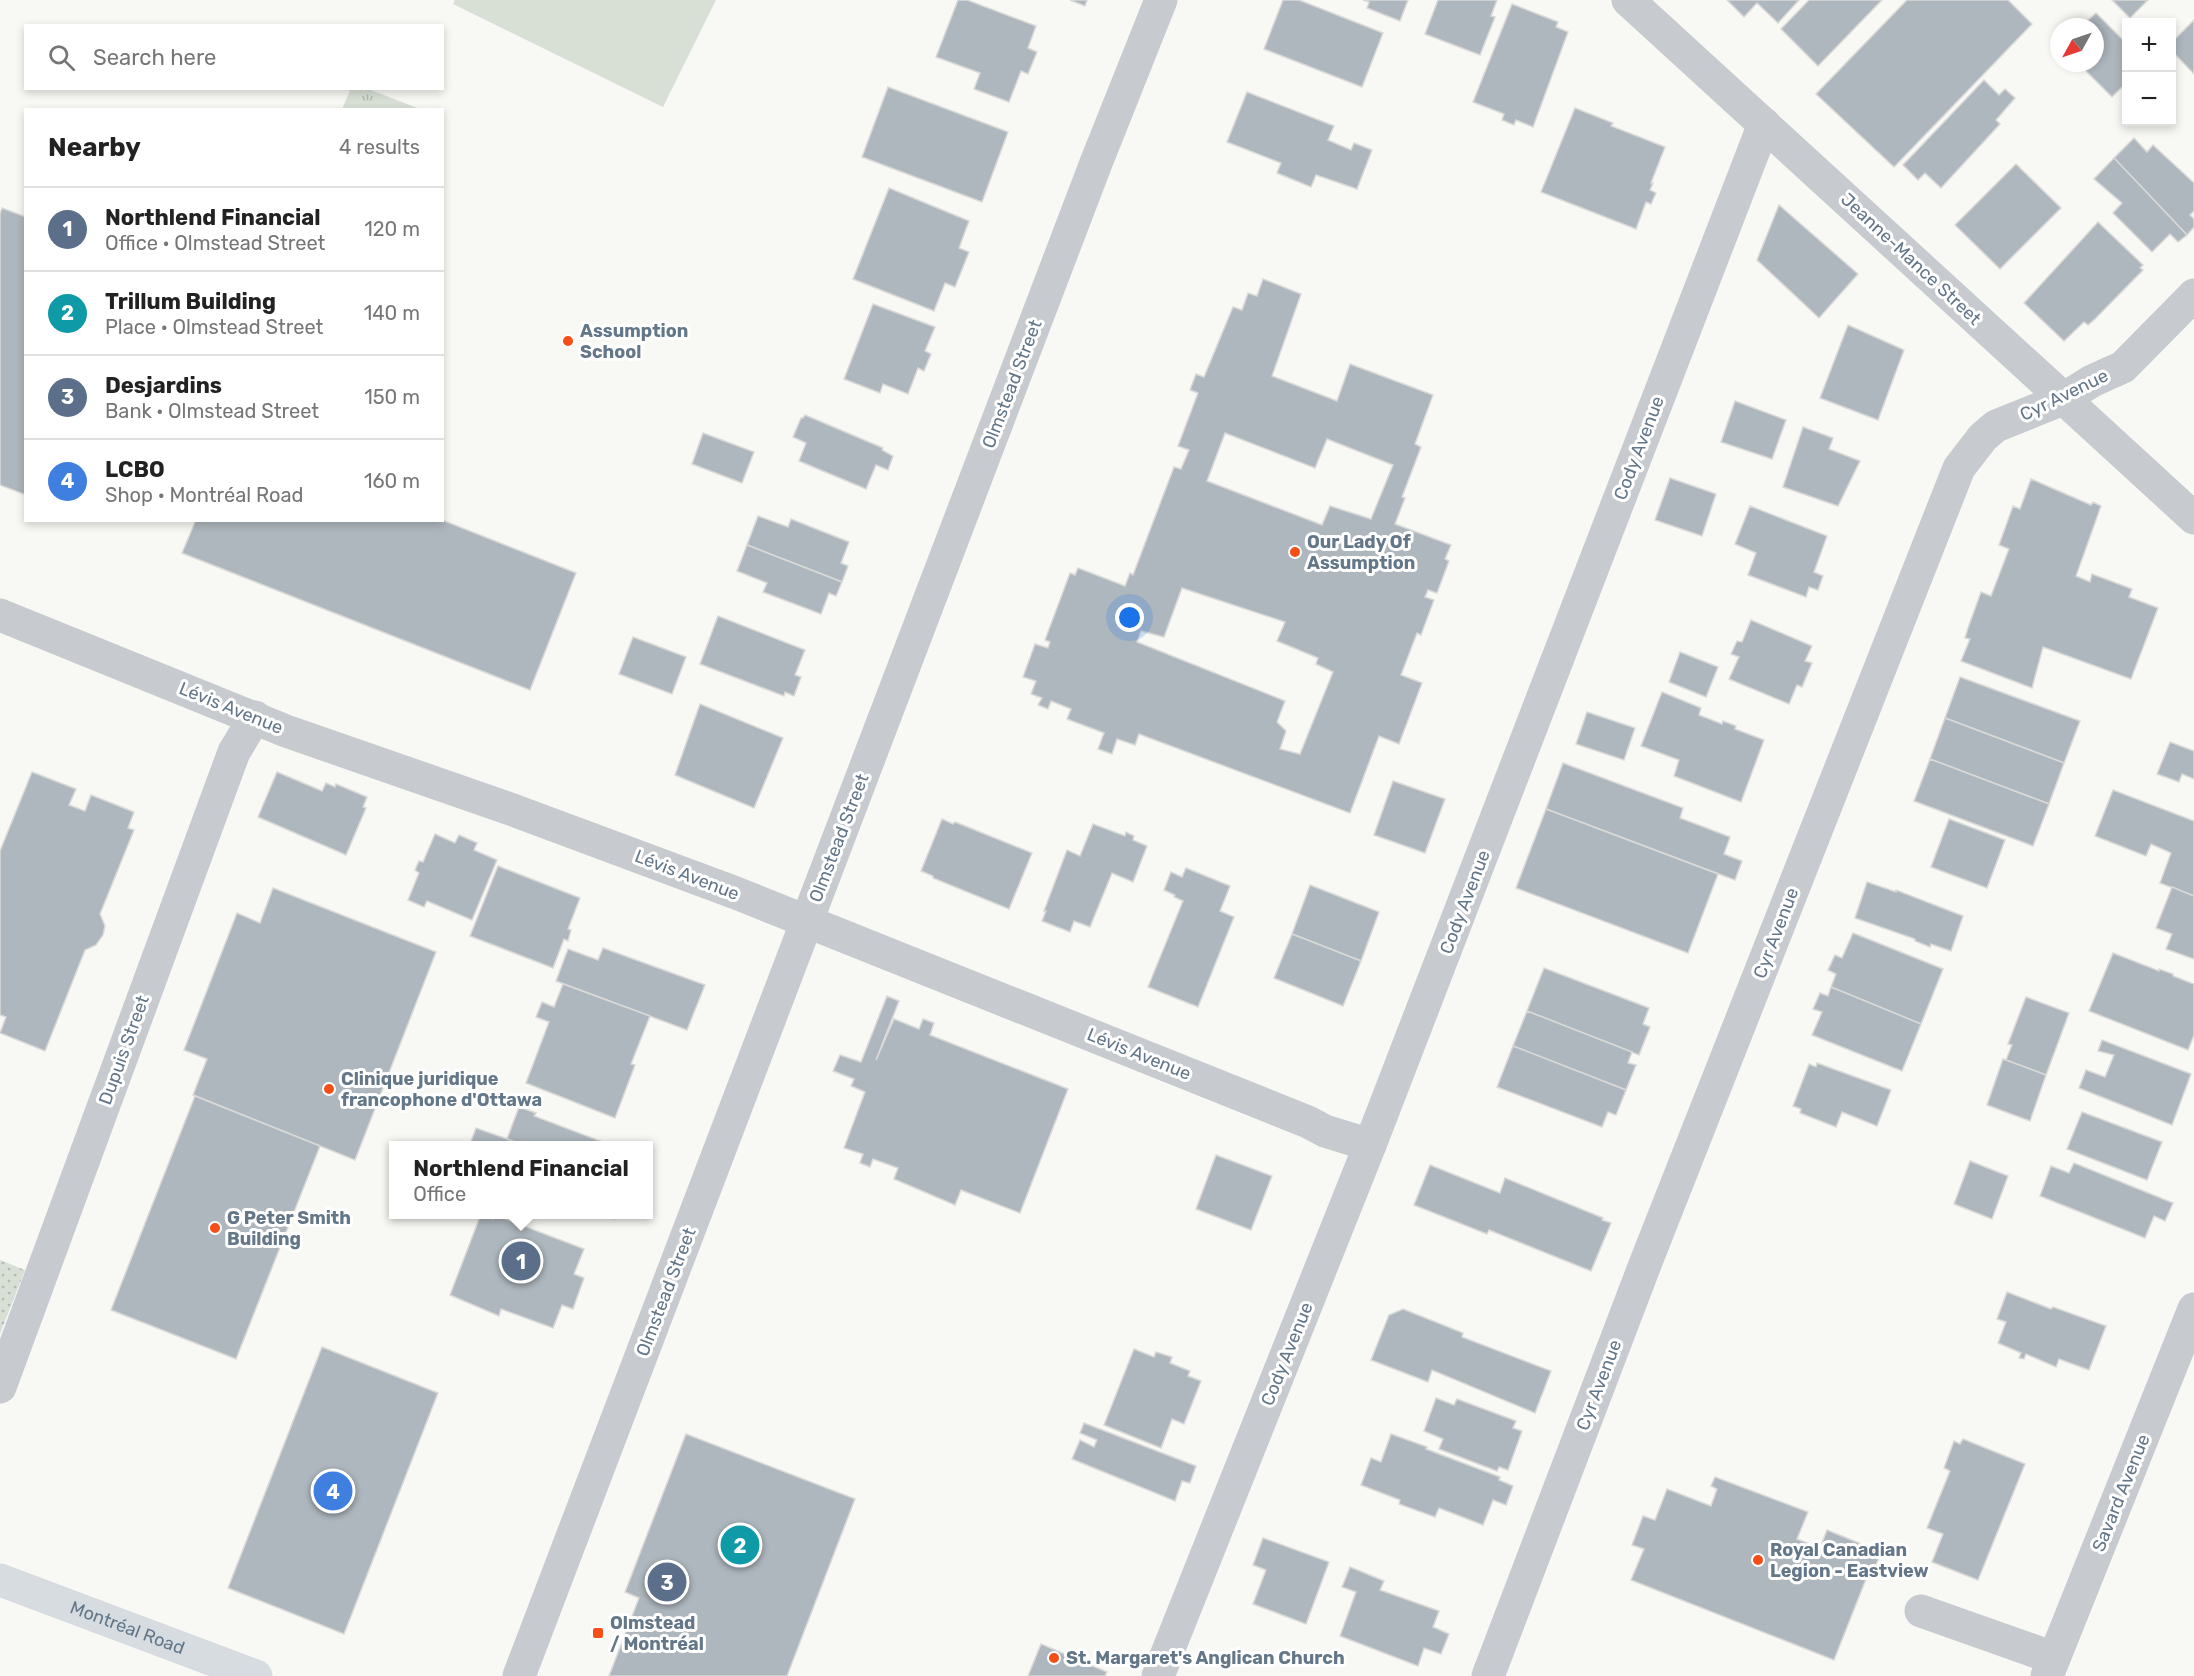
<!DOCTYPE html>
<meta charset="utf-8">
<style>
body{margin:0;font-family:Rubik,sans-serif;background:#f2f2f2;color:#222}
.controls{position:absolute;right:18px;top:18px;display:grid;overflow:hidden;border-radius:0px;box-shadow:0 3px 9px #0003}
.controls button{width:54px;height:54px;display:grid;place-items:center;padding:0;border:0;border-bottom:2px solid #e0e0e0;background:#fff;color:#222;font:30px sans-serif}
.compass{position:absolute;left:2050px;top:18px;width:54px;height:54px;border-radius:50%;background:#fff;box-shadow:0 3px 9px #0003;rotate:230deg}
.you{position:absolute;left:1130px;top:618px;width:21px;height:21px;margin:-15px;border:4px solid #fff;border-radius:50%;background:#1a73e8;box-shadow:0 0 0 9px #1a73e833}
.badge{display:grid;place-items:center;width:39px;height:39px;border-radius:50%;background:#f54f17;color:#fff;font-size:20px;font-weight:700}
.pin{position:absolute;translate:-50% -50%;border:3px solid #fff;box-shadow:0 2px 6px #0006}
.popup{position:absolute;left:389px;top:1141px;width:264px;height:78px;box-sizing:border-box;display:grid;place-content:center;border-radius:0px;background:#fff;filter:drop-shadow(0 2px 4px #0005);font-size:20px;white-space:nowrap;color:#767676}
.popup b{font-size:22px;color:#222}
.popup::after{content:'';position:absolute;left:50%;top:100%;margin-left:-12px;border:12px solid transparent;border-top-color:#fff}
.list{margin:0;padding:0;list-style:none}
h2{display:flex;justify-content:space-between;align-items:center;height:78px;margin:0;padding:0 24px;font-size:26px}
h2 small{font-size:20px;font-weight:400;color:#767676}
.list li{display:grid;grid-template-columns:39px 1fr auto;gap:18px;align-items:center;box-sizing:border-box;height:84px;padding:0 24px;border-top:2px solid #e0e0e0}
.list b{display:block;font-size:22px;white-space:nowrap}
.list p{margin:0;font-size:20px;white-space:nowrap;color:#767676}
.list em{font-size:20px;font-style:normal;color:#767676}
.icon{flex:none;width:33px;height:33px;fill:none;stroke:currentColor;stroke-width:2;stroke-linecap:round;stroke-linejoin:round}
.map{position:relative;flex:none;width:2194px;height:1676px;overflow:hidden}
.search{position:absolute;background:#fff;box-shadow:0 3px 9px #0003;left:24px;top:24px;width:420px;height:66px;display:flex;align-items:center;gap:15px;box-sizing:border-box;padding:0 21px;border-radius:0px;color:#767676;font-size:22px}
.panel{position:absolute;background:#fff;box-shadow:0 3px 9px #0003;left:24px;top:108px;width:420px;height:414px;border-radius:0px}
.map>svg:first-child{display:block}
.grass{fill:url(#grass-dots)}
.park{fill:url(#park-tufts)}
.garden{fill:#d8e0d5}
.building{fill:#aeb7be;stroke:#d9d9d7;stroke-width:1.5;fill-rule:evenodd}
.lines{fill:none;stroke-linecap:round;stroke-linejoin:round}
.minor{stroke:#c7cbcf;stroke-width:33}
.major{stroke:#d6dce0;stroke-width:33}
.poi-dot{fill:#f54f17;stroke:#fff;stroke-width:2}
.labels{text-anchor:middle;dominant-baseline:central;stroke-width:6;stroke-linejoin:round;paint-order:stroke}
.street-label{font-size:18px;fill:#637789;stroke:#fff}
.poi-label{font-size:18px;font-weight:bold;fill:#637789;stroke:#fff;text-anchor:start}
</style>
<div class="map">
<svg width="2194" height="1676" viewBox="0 0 2194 1676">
<defs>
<pattern id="grass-dots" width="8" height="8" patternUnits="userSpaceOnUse" patternTransform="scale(1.5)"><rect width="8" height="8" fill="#d8e0d5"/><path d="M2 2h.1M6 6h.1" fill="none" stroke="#b3bab3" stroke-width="1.8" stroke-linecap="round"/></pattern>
<pattern id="park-tufts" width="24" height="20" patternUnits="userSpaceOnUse" patternTransform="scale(1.5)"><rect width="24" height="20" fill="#d8e0d5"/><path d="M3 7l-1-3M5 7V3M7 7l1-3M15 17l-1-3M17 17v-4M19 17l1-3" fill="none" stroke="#b3bab3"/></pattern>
</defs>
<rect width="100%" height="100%" fill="#f8f8f4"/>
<path class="grass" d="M0,1260L25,1270L0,1334Z"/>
<path class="park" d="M351,88L368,89L420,109H342Z"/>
<path class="garden" d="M455,0H716L663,107L453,4Z"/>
<g class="building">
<path d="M958,0H967L1036,26L1028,48L1037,52L1028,74L1021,71L1009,102L974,89L980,73L936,57Z"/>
<path d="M1070,0H1087L1085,6Z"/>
<path d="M1283,0H1299L1383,33L1362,87L1264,49Z"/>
<path d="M1363,0H1408L1400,21L1367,8L1369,2Z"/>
<path d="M1438,0H1497L1491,16L1495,17L1480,55L1425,34Z"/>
<path d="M1727,0H1799L1778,23L1757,3L1744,17Z"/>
<path d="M1809,0H1882L1818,66L1781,29Z"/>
<path d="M1907,0H2008L2032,24L1894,167L1816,94Z"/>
<path d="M2112,0H2148L2130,18Z"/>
<path d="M1512,4L1558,22L1556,27L1568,32L1533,127L1516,120L1514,125L1502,120L1504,114L1473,102Z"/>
<path d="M2096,13L2126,43V83L2112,97L2078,63H2095V27H2081Z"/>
<path d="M2194,20V74L2172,51V42Z"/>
<path d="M1984,80L1999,95L2005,89L2015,98L1996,120L2000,124L1941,188L1925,173L1918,180L1903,165Z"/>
<path d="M888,87L1008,132L982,202L862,157Z"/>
<path d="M1247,92L1334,126L1328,140L1351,150L1354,143L1372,150L1357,189L1316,175L1311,187L1277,173L1281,163L1227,142Z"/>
<path d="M1575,108L1613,123L1611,126L1665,147L1651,183H1653L1650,190L1656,193L1651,204L1646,202L1636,229L1541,192Z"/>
<path d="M2134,138L2147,152L2153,145L2194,183V211L2190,215L2194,219V227L2187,235L2114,158Z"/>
<path d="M2114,158L2187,235L2178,242L2170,234L2152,252L2113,213L2122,203L2094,179Z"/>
<path d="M2016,164L2061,208L2000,269L1955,225Z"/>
<path d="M889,188L969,221L959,248L969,252L955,287L945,283L934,311L853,279Z"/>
<path d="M1779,205L1858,274L1819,318L1757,260Z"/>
<path d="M2,208L26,217V495L0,485V214Z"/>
<path d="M2098,222L2143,265L2140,268L2143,270L2095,319L2088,325L2084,322L2064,341L2024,303Z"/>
<path d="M1263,279L1301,294L1272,376L1337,401L1350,364L1433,395L1415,444L1421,447L1402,497L1405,498L1395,524L1451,545L1445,559L1449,561L1437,593L1428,590L1425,597L1434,600L1421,635L1417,633L1401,675L1422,683L1399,744L1379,736L1350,813L1139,734L1135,745L1117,739L1112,754L1098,749L1104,733L1067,719L1071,709L1051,701L1048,709L1038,705L1042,698L1031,694L1036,681L1023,677L1035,644L1048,648L1050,642L1045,640L1070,573L1075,575L1078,568L1125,586L1130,573L1133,575L1174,467L1181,469L1189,450L1178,446L1198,393L1190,390L1196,374L1204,377L1233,307L1242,310L1248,293L1257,296ZM1225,433L1315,468L1327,439L1393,465L1371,519L1330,506L1322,525L1207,481ZM1182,588L1285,622L1277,641L1318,658L1316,664L1333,672L1300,754L1280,749L1286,731L1277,722L1285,701L1137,642L1141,631L1164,637Z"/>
<path d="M873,304L935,327L925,351L931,354L924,371L918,368L908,394L883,384L880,393L844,379Z"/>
<path d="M1848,325L1904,350L1878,420L1820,398Z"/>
<path d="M1735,401L1786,420L1772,459L1721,442Z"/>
<path d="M805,415L883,448L882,450L893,456L888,470L876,465L866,489L799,461L806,443L793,437L801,418H803Z"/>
<path d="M1803,427L1833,438L1829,449L1860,461L1838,506L1783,487Z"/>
<path d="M703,433L754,452L742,483L692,464Z"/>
<path d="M1670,478L1716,494L1702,536L1655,520Z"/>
<path d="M2031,479L2091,505L2093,502L2101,506L2076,576L2090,582L2092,574L2132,589L2129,597L2158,608L2131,679L2043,647L2032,688L1961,661L1970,639L1965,638L1968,628L1981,592L1991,596L2009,549L1999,545L2013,506L2020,509Z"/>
<path d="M1750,506L1827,536L1814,572L1823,576L1818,590L1809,587L1806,597L1748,575L1756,553L1735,544Z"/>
<path d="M758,516L788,527L791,519L849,542L841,563L848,566L842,582L747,545Z"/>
<path d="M191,520H442L576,573L530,690L182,553L195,522Z"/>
<path d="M747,545L842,582L836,596L829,593L821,614L763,592L767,583L737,571Z"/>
<path d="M718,616L805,650L795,675L801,677L794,696L785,692L784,696L700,664Z"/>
<path d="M1751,620L1812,646L1805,661L1812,663L1802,687L1797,685L1789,704L1729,679L1739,657L1731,654L1737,641L1742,642Z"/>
<path d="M633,637L686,657L672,694L619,674Z"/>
<path d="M1680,652L1718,667L1706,697L1669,682Z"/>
<path d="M1960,677L2080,721L2064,763L1945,718Z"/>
<path d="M1662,692L1701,708L1699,715L1722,724L1723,721L1736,726L1735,729L1764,740L1741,802L1674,776L1679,760L1641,746Z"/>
<path d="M700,704L783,738L754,808L675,775Z"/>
<path d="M1587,712L1635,728L1624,760L1576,744Z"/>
<path d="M1945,718L2064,763L2049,804L1930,759Z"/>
<path d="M2170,742L2194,751V779L2182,774L2179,782L2157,774Z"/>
<path d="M1930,759L2049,804L2033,846L1914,801Z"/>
<path d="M1563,763L1683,808L1680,818L1730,837L1724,854L1742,861L1735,880L1546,809Z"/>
<path d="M32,772L76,789L69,805L85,811L91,795L134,812L128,828L134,830L100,914L105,926L103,935L96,945L85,950L45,1051L0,1033L6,1017L0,1015V851Z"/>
<path d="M277,772L322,791L326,783L335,787L336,784L367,797L363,807L366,808L346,855L258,817Z"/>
<path d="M1393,781L1445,799L1425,853L1374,835Z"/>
<path d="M2113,790L2194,821V896L2160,883L2171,853L2151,844L2146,856L2095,836Z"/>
<path d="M1546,809L1718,874L1688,953L1516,888Z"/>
<path d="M942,819L953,824L955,822L1032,853L1009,909L933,878V876L921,871Z"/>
<path d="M1949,819L2005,840L1987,888L1931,867Z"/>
<path d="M1093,824L1125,836L1126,832L1134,836L1133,840L1147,846L1133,882L1112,873L1090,927L1074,921L1070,932L1042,921L1046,911H1044L1067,850L1080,856Z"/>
<path d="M435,834L455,843L459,835L477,843L474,850L497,860L472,920L427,901L424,907L408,900L419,873L415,870L419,861L423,862Z"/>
<path d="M498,866L580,898L568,929L571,930L568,941L564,939L553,968L470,936Z"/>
<path d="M1186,868L1230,886L1220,911L1234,917L1198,1007L1148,987L1183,901L1174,897L1175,895L1164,890L1171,872L1182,877Z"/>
<path d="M1867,882L1896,892V890L1963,916L1951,951L1931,944L1930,947L1915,941V939L1855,918Z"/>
<path d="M1310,885L1379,912L1361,961L1292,934Z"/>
<path d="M2172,887L2194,896V959L2166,949L2172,934L2156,928Z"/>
<path d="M273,888L436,952L355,1160L193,1095L207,1059L184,1050L237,913L260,923Z"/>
<path d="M1853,933L1943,969L1921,1024L1831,987L1836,974L1828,970L1835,955L1842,958Z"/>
<path d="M1292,934L1361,961L1343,1006L1274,978Z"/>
<path d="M603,948L705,985L687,1030L556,981L568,949L598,960Z"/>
<path d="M2113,953L2159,971V969L2173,974V976L2194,984V1035L2188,1050L2089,1011Z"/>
<path d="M1544,968L1649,1008L1643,1024L1650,1027L1639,1055L1527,1011Z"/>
<path d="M563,984L650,1016L631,1064L635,1065L615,1118L526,1083L549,1022L536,1017L542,1002L554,1007Z"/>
<path d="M1831,987L1921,1024L1902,1071L1812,1035L1822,1012L1813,1009L1820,993L1828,996Z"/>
<path d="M887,996L899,1001L876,1060L894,1019L919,1029L923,1019L934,1023L930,1035L1068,1089L1020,1213L961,1190L955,1205L894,1179L898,1168L873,1159L870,1167L860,1163L863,1154L844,1148L865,1092L851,1086L854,1079L833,1071L840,1055L861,1062Z"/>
<path d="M2026,997L2069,1013L2046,1075L2006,1060L2012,1045L2008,1044Z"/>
<path d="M1527,1011L1632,1052L1628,1063L1636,1065L1626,1090L1513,1046Z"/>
<path d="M2102,1040L2191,1074L2172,1125L2079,1088L2086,1070L2105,1077L2114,1055L2098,1051Z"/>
<path d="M1513,1046L1626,1090L1616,1115L1608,1112L1602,1127L1497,1087Z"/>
<path d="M2003,1059L2046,1075L2030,1121L1987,1105Z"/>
<path d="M1817,1063L1891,1090L1877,1126L1842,1112L1836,1127L1800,1113L1801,1109L1793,1106L1809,1064L1816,1067Z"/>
<path d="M195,1096L320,1146L236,1359L111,1310Z"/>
<path d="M519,1107L536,1113L534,1116L613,1146H524L507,1139Z"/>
<path d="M2082,1112L2162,1142L2147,1180L2067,1149Z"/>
<path d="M476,1128L507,1139L524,1146H476L470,1144Z"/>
<path d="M1216,1155L1272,1176L1251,1230L1196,1209Z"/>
<path d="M1970,1161L2008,1176L1992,1219L1954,1204Z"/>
<path d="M2074,1163L2173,1203L2165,1221L2154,1216L2145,1238L2040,1196L2051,1166L2069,1173Z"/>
<path d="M1430,1165L1500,1193L1505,1178L1603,1218L1602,1220L1611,1223L1591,1271L1489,1230L1487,1234L1414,1205Z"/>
<path d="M481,1214L493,1219L495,1215L584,1249L574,1274L584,1278L573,1309L562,1305L553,1328L501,1309L499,1316L450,1295Z"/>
<path d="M601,1214H616L614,1219Z"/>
<path d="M2007,1292L2051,1309L2053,1307L2106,1326L2089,1370L2059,1359L2056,1367L2026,1354L2024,1359L2019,1358L2021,1353L1998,1343L2006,1322L1997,1319Z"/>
<path d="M1403,1309L1463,1333L1462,1337L1551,1371L1535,1413L1432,1370L1428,1382L1371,1360L1389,1315Z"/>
<path d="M322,1347L438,1393L344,1634L228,1588Z"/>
<path d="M1134,1349L1154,1357L1156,1352L1172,1357L1170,1363L1190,1371L1188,1376L1201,1381L1184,1424L1172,1419L1161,1448L1104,1425Z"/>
<path d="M1436,1398L1454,1405L1457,1399L1516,1421L1513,1428L1522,1431L1508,1470L1499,1467L1497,1471L1439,1449L1443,1439L1424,1431Z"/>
<path d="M1084,1423L1196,1466L1190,1483L1182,1481L1175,1501L1072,1459L1080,1440L1094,1447L1097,1440L1080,1433Z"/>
<path d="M686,1434L855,1499L787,1676H609L639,1598L625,1592Z"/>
<path d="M1391,1434L1427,1447L1426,1449L1500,1477L1499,1480L1513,1486L1506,1505L1493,1500L1483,1525L1439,1508L1435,1517L1399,1504L1400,1500L1361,1485L1371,1458L1381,1462Z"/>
<path d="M1963,1439L2025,1464L1978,1580L1932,1562L1943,1534L1927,1528L1950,1471L1944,1468L1954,1441L1960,1444Z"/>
<path d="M1715,1477L1808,1512L1797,1539L1820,1548L1827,1530L1881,1552L1874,1570L1870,1569L1834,1660L1631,1580L1644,1549L1632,1545L1643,1516L1655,1520L1667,1489L1711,1506L1717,1489L1711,1486Z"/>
<path d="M1263,1538L1329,1562L1306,1624L1253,1604L1266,1570L1253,1565Z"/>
<path d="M1350,1567L1384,1581L1380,1590L1439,1611L1433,1627L1449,1634L1441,1654L1424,1648L1418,1666L1340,1636L1356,1592L1342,1587Z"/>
<path d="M1041,1644L1107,1672L1105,1676H1028Z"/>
</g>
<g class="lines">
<g class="minor">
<path d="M1628,0L2194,518"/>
<path d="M0,615L286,731L513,810L736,893L1308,1122L1325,1131L1370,1145"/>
<path d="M0,1387L234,752L255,717"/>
<path d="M1921,1611L2054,1658"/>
<path d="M519,1676L1096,163L1161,0"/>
<path d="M1158,1676L1370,1145L1764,124"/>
<path d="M1488,1676L1644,1267L1959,468L1983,437L1996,426L2063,399L2092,381L2123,367L2194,295"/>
<path d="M2047,1676L2194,1309"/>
</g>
<path class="major" id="s1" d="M0,1580L256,1676"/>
</g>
<g class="poi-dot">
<circle cx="568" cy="341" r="6"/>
<circle cx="1295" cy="552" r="6"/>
<circle cx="329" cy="1089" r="6"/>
<circle cx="215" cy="1228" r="6"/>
<circle cx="1758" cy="1560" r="6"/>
<rect x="592" y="1627" width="12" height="12" rx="3"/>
<circle cx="1054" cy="1658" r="6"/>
</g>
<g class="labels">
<g class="street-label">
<text transform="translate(1911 259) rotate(43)">Jeanne-Mance Street</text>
<text transform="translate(1012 384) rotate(-69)">Olmstead Street</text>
<text transform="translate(2064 395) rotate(-26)">Cyr Avenue</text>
<text transform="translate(1639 448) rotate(-69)">Cody Avenue</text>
<text transform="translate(231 708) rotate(22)">Lévis Avenue</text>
<text transform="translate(839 838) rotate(-69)">Olmstead Street</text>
<text transform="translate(687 875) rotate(21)">Lévis Avenue</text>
<text transform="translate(1465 902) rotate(-69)">Cody Avenue</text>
<text transform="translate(1776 933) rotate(-69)">Cyr Avenue</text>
<text transform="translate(124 1050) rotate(-70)">Dupuis Street</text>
<text transform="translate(1139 1054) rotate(22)">Lévis Avenue</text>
<text transform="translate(666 1292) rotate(-69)">Olmstead Street</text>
<text transform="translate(1287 1354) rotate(-68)">Cody Avenue</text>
<text transform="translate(1599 1385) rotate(-69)">Cyr Avenue</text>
<text transform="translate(2121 1493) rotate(-68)">Savard Avenue</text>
<text stroke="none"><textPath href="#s1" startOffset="136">Montréal Road</textPath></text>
</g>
<g class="poi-label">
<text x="580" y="331">Assumption<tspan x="580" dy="21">School</tspan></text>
<text x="1307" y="542">Our Lady Of<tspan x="1307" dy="21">Assumption</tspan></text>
<text x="341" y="1079">Clinique juridique<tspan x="341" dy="21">francophone d'Ottawa</tspan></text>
<text x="227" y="1218">G Peter Smith<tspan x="227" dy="21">Building</tspan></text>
<text x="1770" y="1550">Royal Canadian<tspan x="1770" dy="21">Legion - Eastview</tspan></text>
<text x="610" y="1623">Olmstead<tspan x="610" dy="21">/ Montréal</tspan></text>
<text x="1066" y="1658">St. Margaret's Anglican Church</text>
</g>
</g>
</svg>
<div class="controls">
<button>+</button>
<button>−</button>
</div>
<svg class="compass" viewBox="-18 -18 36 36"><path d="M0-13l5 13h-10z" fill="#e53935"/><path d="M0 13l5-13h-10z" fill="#767676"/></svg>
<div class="you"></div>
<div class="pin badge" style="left:521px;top:1261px;background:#5c6f8a">1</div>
<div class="popup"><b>Northlend Financial</b>Office</div>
<div class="pin badge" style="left:740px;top:1545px;background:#0f9aa8">2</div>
<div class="pin badge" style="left:667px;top:1582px;background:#5c6f8a">3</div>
<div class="pin badge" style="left:333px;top:1491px;background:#3f7fe0">4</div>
<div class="search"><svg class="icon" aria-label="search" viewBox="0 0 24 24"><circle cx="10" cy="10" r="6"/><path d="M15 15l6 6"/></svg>Search here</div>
<section class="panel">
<h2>Nearby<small>4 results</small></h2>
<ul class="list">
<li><span class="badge" style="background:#5c6f8a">1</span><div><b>Northlend Financial</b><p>Office · Olmstead Street</p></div><em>120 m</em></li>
<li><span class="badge" style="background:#0f9aa8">2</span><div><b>Trillum Building</b><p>Place · Olmstead Street</p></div><em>140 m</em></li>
<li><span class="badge" style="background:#5c6f8a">3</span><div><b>Desjardins</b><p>Bank · Olmstead Street</p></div><em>150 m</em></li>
<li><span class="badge" style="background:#3f7fe0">4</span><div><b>LCBO</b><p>Shop · Montréal Road</p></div><em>160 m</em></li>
</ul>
</section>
</div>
